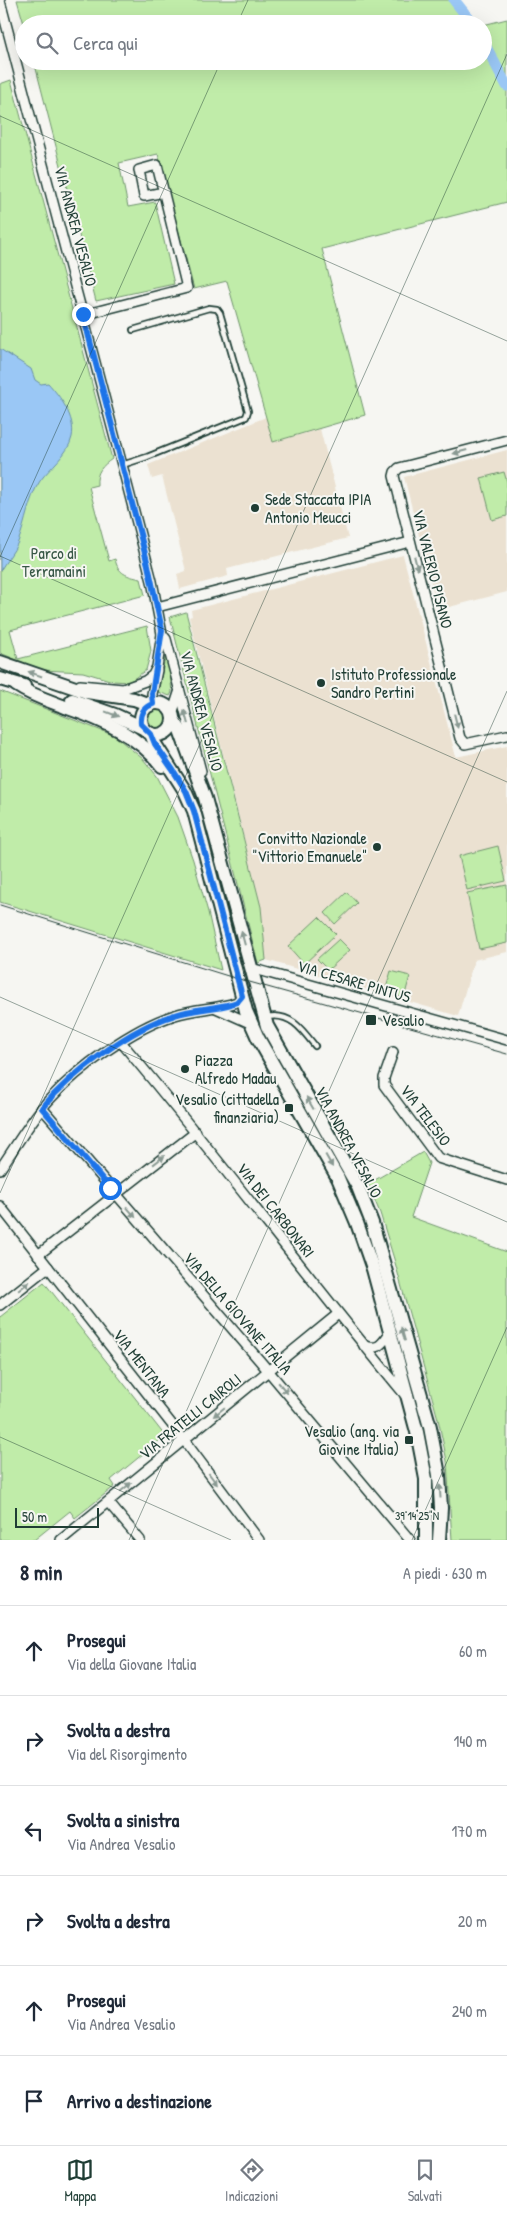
<!DOCTYPE html>
<html lang="it">
<meta charset="utf-8">
<style>
body{margin:0;font-family:"Patrick Hand",sans-serif;background:#f2f2f3;color:#1f2937}
.scale{position:absolute;left:15px;bottom:12px;width:84px;box-sizing:border-box;padding-left:5px;border:2px solid #1f3d34;border-top:0;font-size:14px;line-height:18px;white-space:nowrap;color:#1f3d34;-webkit-text-stroke:4px #f6f6f2;paint-order:stroke}
.stop{position:absolute;width:15px;height:15px;margin:-11px;border:4px solid #1a73e8;border-radius:50%;background:#fff}
.stop.end{background:#1a73e8;border-color:#fff;box-shadow:0 1px 5px #0008}
.list{margin:0;padding:0;list-style:none}
h2{display:flex;justify-content:space-between;align-items:center;height:65px;margin:0;padding:0 20px;font-size:21px}
h2 small{font-size:16px;font-weight:400;color:#747a83}
.list li{display:grid;grid-template-columns:32px 1fr auto;gap:15px;align-items:center;box-sizing:border-box;height:90px;padding:0 20px;border-top:1px solid #e0e1e3}
.list b{display:block;font-size:19px;white-space:nowrap}
.list p{margin:0;font-size:16px;white-space:nowrap;color:#747a83}
.list em{font-size:16px;font-style:normal;color:#747a83}
.icon{flex:none;width:28px;height:28px;fill:none;stroke:currentColor;stroke-width:2;stroke-linecap:round;stroke-linejoin:round}
.map{position:relative;flex:none;width:507px;height:1540px;overflow:hidden}
.search{position:absolute;background:#fff;box-shadow:0 5px 20px #0002;left:15px;right:15px;top:15px;height:55px;display:flex;align-items:center;gap:12px;box-sizing:border-box;padding:0 18px;border-radius:28px;color:#747a83;font-size:19px}
.sheet{height:605px;background:#fff}
nav{display:flex;justify-content:space-around;align-items:center;box-sizing:border-box;height:70px;border-top:1px solid #e0e1e3;background:#fff;font-size:14px;color:#747a83}
nav a{display:grid;justify-items:center;gap:2px}
nav .on{color:#1f3d34}
.map>svg:first-child{display:block}
.built{fill:#ebe1d1}
.green{fill:#c0eca9;stroke:#70946e}
.water{fill:#9ac7f5;stroke:#6990a8}
.lines{fill:none;stroke-linecap:round;stroke-linejoin:round}
.canal{stroke:#9ac7f5;stroke-width:11}
.lane-casing{stroke:#1f3d34;stroke-width:8}
.street-casing{stroke:#1f3d34;stroke-width:12}
.secondary-casing{stroke:#1f3d34;stroke-width:16}
.lane{stroke:#f6f6f2;stroke-width:4.5}
.street{stroke:#f6f6f2;stroke-width:9}
.secondary{stroke:#f6f6f2;stroke-width:12}
.tram{stroke:#1f3d34;stroke-width:1}
.oneway{fill:#8a9a93}
.route{stroke:#1a73e8;stroke-width:6}
.ticks{fill:none;stroke:#1f3d34;stroke-width:1;stroke-opacity:0.45}
.poi-dot{fill:#1f3d34;stroke:#f6f6f2;stroke-width:2}
.labels{text-anchor:middle;dominant-baseline:central;stroke-width:4;stroke-linejoin:round;paint-order:stroke}
.street-label{font-size:16px;fill:#1f3d34;stroke:#f6f6f2}
.poi-label{font-size:16px;fill:#1f3d34;stroke:#f6f6f2;text-anchor:start}
.park-label{font-size:16px;fill:#375746;stroke:#f6f6f2}
.ticks-label{font-size:12px;text-anchor:middle;fill:#1f3d34;stroke:#f6f6f2;stroke-width:4;stroke-linejoin:round;paint-order:stroke}
</style>
<div class="map">
<svg width="507" height="1540" viewBox="0 0 507 1540">
<rect width="100%" height="100%" fill="#f6f6f2"/>
<filter id="ink" filterUnits="userSpaceOnUse"><feTurbulence type="fractalNoise" baseFrequency=".02" numOctaves="2"/><feDisplacementMap in="SourceGraphic" scale="10" xChannelSelector="R" yChannelSelector="G"/><feConvolveMatrix kernelMatrix="1 2 1 2 8 2 1 2 1" color-interpolation-filters="sRGB"/></filter>
<g filter="url(#ink)">
<g class="built">
<path d="M266,417L273,442L320,429L348,538L227,569L228,576L180,589L177,574L186,571L162,476L152,479L148,465Z"/>
<path d="M507,450V592L438,610L404,477Z"/>
<path d="M403,555L456,757L507,746V952L474,960L458,1016L266,960L261,907L189,617L192,616L191,610Z"/>
</g>
<g class="green">
<path d="M17,0H454L473,24H24Z"/>
<path d="M507,19V202L322,249L365,415L273,442L227,281L194,289L158,154L119,163L128,207L155,202L174,284L96,301L34,61H483V25Z"/>
<path d="M11,80L112,459C102,466 96,472 97,485L89,487L109,561L115,559C118,574 127,576 141,579L145,595L10,630L18,659L147,626L151,651L146,670L129,682L113,681L83,672L42,670L0,653V84Z"/>
<path d="M504,472L507,482V516L492,520L481,478Z"/>
<path d="M186,612L261,907L266,960L258,963L170,617Z"/>
<path d="M167,648L172,692L170,696L158,692Z"/>
<path d="M0,691L115,736L143,759L157,776L178,817L193,860L208,912L221,970L0,902Z"/>
<circle cx="157" cy="719" r="15"/>
<path d="M498,846L506,881L467,890L459,856Z"/>
<path d="M507,885V943L479,949L467,893Z"/>
<path d="M347,892L357,903L335,924L325,913Z"/>
<path d="M319,917L336,934L304,964L288,946Z"/>
<path d="M339,939L350,950L328,970L317,959Z"/>
<path d="M391,971L410,976L404,998L385,992Z"/>
<path d="M423,1152L429,1163L411,1217L507,1252V1540H452L447,1461L438,1419L394,1259L380,1213L368,1184Z"/>
<path d="M44,1282L165,1436L111,1480L115,1486L75,1518L70,1511L34,1540H0V1317Z"/>
</g>
<path class="water" d="M0,349L31,369L35,380L41,384L48,383C60,396 76,418 72,437C68,455 50,467 40,481C28,499 26,522 18,542C14,552 5,562 0,571Z"/>
<g class="lines">
<g class="canal">
<path d="M454,0L473,24"/>
<path d="M483,41L507,86"/>
</g>
<g class="lane-casing">
<g id="lane">
<path d="M122,465L147,457L246,417L248,411L220,313L217,309L209,308L133,330"/>
<path d="M267,1017C290,1012 302,1029 315,1046"/>
</g>
</g>
<g class="street-casing">
<g id="street">
<path d="M0,1L122,465L152,581L162,634L157,667L153,675L145,681L123,689L80,685"/>
<path d="M83,315L187,288L157,165L139,170L144,196L164,192"/>
<path d="M507,440L399,468L395,472L394,476L460,738L465,744L507,735"/>
<path d="M157,607L410,542"/>
<path d="M162,634L166,639L201,771"/>
<path d="M153,704L152,694L157,670"/>
<path d="M172,714L179,693"/>
<path d="M251,968L507,1040"/>
<path d="M216,1008L252,1024"/>
<path d="M121,1042C219,1158 309,1280 406,1396"/>
<path d="M393,1052L384,1078V1085L438,1158L507,1180"/>
<path d="M42,1108L260,1361L410,1540"/>
<path d="M0,1169C16,1146 30,1121 49,1100C78,1068 133,1028 175,1015C193,1009 212,1009 231,1004L237,1002L242,996"/>
<path d="M0,1206L184,1440L259,1540"/>
<path d="M38,1255L196,1132"/>
<path d="M0,1305L48,1267"/>
<path d="M364,1346C379,1350 381,1345 390,1333"/>
<path d="M108,1502L140,1540"/>
<path d="M61,1540L338,1314"/>
</g>
</g>
<g class="secondary-casing">
<g id="secondary">
<path d="M0,662L87,692L134,699L150,705"/>
<path d="M0,679L24,686"/>
<path d="M16,685C32,696 50,701 68,708C103,720 139,736 162,766"/>
<path d="M72,700L115,715L143,728"/>
<circle cx="157" cy="719" r="16"/>
<path d="M173,719L180,730L205,798L267,1026L358,1187L372,1223L430,1427L439,1475L441,1508L439,1540"/>
<path d="M151,734L155,744L185,791L194,811L246,1011L258,1038L338,1178L357,1223L373,1269L417,1432L426,1479V1540"/>
</g>
</g>
<use href="#lane" class="lane"/>
<use href="#street" class="street"/>
<use href="#secondary" class="secondary"/>
<path class="tram" d="M0,905L228,976L507,1054"/>
</g>
<defs><path id="oneway-solid" d="M-6-.8H1V-3.2L6.5 0L1 3.2V.8H-6Z" transform="scale(1.25)"/></defs>
<g class="oneway">
<use href="#oneway-solid" transform="translate(460 452) rotate(165)"/>
<use href="#oneway-solid" transform="translate(416 563) rotate(76)"/>
<use href="#oneway-solid" transform="translate(35 674) rotate(-161)"/>
<use href="#oneway-solid" transform="translate(112 714) rotate(21)"/>
<use href="#oneway-solid" transform="translate(186 717) rotate(-105)"/>
<use href="#oneway-solid" transform="translate(456 721) rotate(76)"/>
<use href="#oneway-solid" transform="translate(243 938) rotate(-105)"/>
<use href="#oneway-solid" transform="translate(310 1103) rotate(-120)"/>
<use href="#oneway-solid" transform="translate(159 1160) rotate(-38)"/>
<use href="#oneway-solid" transform="translate(329 1161) rotate(61)"/>
<use href="#oneway-solid" transform="translate(131 1212) rotate(49)"/>
<use href="#oneway-solid" transform="translate(24 1286) rotate(-39)"/>
<use href="#oneway-solid" transform="translate(403 1334) rotate(-106)"/>
<use href="#oneway-solid" transform="translate(283 1388) rotate(50)"/>
<use href="#oneway-solid" transform="translate(219 1412) rotate(141)"/>
<use href="#oneway-solid" transform="translate(213 1479) rotate(53)"/>
<use href="#oneway-solid" transform="translate(126 1487) rotate(-39)"/>
<use href="#oneway-solid" transform="translate(440 1491) rotate(-94)"/>
</g>
</g>
<g class="lines" filter="url(#ink)">
<path class="route" d="M83,314L148,565L162,630L152,694L153,704C144,707 140,714 141,724L151,734L155,744L173,770L186,791L194,811L242,996L237,1002L231,1004C213,1009 193,1009 175,1015C131,1028 71,1073 42,1108L110,1188"/>
</g>
<path class="ticks" d="M237,24L248,0M0,116L507,341M0,556L507,782M0,557L221,61M0,997L507,1222M0,1193L507,54M0,1437L231,1540M129,1540L507,691M412,1540L507,1327"/>
<g class="poi-dot">
<circle cx="255" cy="508" r="5"/>
<circle cx="321" cy="683" r="5"/>
<circle cx="377" cy="847" r="5"/>
<rect x="365" y="1014" width="12" height="12" rx="2.5"/>
<circle cx="185" cy="1069" r="5"/>
<rect x="284" y="1103" width="10" height="10" rx="2.5"/>
<rect x="404" y="1435" width="10" height="10" rx="2.5"/>
</g>
<g class="labels">
<g class="street-label">
<text transform="translate(76 226) rotate(75)">VIA ANDREA VESALIO</text>
<text transform="translate(433 569) rotate(76)">VIA VALERIO PISANO</text>
<text transform="translate(202 711) rotate(75)">VIA ANDREA VESALIO</text>
<text transform="translate(354 981) rotate(16)">VIA CESARE PINTUS</text>
<text transform="translate(426 1115) rotate(53)">VIA TELESIO</text>
<text transform="translate(349 1142) rotate(62)">VIA ANDREA VESALIO</text>
<text transform="translate(276 1210) rotate(52)">VIA DEI CARBONARI</text>
<text transform="translate(238 1313) rotate(49)">VIA DELLA GIOVANE ITALIA</text>
<text transform="translate(142 1363) rotate(52)">VIA MENTANA</text>
<text transform="translate(190 1416) rotate(-39)">VIA FRATELLI CAIROLI</text>
</g>
<g class="poi-label">
<text x="265" y="499">Sede Staccata IPIA<tspan x="265" dy="18">Antonio Meucci</tspan></text>
<text x="331" y="674">Istituto Professionale<tspan x="331" dy="18">Sandro Pertini</tspan></text>
<text x="367" y="838" text-anchor="end">Convitto Nazionale<tspan x="367" dy="18">"Vittorio Emanuele"</tspan></text>
<text x="382" y="1020">Vesalio</text>
<text x="195" y="1060">Piazza<tspan x="195" dy="18">Alfredo Madau</tspan></text>
<text x="279" y="1099" text-anchor="end">Vesalio (cittadella<tspan x="279" dy="18">finanziaria)</tspan></text>
<text x="399" y="1431" text-anchor="end">Vesalio (ang. via<tspan x="399" dy="18">Giovine Italia)</tspan></text>
</g>
<g class="park-label">
<text x="54" y="553">Parco di<tspan x="54" dy="18">Terramaini</tspan></text>
</g>
</g>
<g class="ticks-label">
<text x="417" y="1520">39°14'25"N</text>
</g>
</svg>
<div class="scale">50 m</div>
<div class="stop" style="left:110px;top:1188px"></div>
<div class="stop end" style="left:83px;top:314px"></div>
<div class="search"><svg class="icon" aria-label="search" viewBox="0 0 24 24"><circle cx="10" cy="10" r="6"/><path d="M15 15l6 6"/></svg>Cerca qui</div>
</div>
<section class="sheet">
<h2>8 min<small>A piedi · 630 m</small></h2>
<ul class="list">
<li><svg class="icon" aria-label="ahead" viewBox="0 0 24 24"><path d="M12 20V5M6 11l6-6 6 6"/></svg><div><b>Prosegui</b><p>Via della Giovane Italia</p></div><em>60 m</em></li>
<li><svg class="icon" aria-label="right" viewBox="0 0 24 24"><path d="M7 20v-9h11M14 6l5 5-5 5"/></svg><div><b>Svolta a destra</b><p>Via del Risorgimento</p></div><em>140 m</em></li>
<li><svg class="icon" aria-label="left" viewBox="0 0 24 24"><path d="M17 20v-9H6M10 6l-5 5 5 5"/></svg><div><b>Svolta a sinistra</b><p>Via Andrea Vesalio</p></div><em>170 m</em></li>
<li><svg class="icon" aria-label="right" viewBox="0 0 24 24"><path d="M7 20v-9h11M14 6l5 5-5 5"/></svg><div><b>Svolta a destra</b></div><em>20 m</em></li>
<li><svg class="icon" aria-label="ahead" viewBox="0 0 24 24"><path d="M12 20V5M6 11l6-6 6 6"/></svg><div><b>Prosegui</b><p>Via Andrea Vesalio</p></div><em>240 m</em></li>
<li><svg class="icon" aria-label="arrive" viewBox="0 0 24 24"><path d="M6 21V4h12l-3 4 3 4H6"/></svg><div><b>Arrivo a destinazione</b></div></li>
</ul>
</section>
<nav>
<a class="on"><svg class="icon" aria-label="map" viewBox="0 0 24 24"><path d="M3 6l6-2 6 2 6-2v14l-6 2-6-2-6 2zM9 4v14M15 6v14"/></svg>Mappa</a>
<a><svg class="icon" aria-label="directions" viewBox="0 0 24 24"><path d="M12 3l9 9-9 9-9-9zM9 14v-3h6M13 9l2 2-2 2"/></svg>Indicazioni</a>
<a><svg class="icon" aria-label="saved" viewBox="0 0 24 24"><path d="M7 4h10v16l-5-4-5 4z"/></svg>Salvati</a>
</nav>
